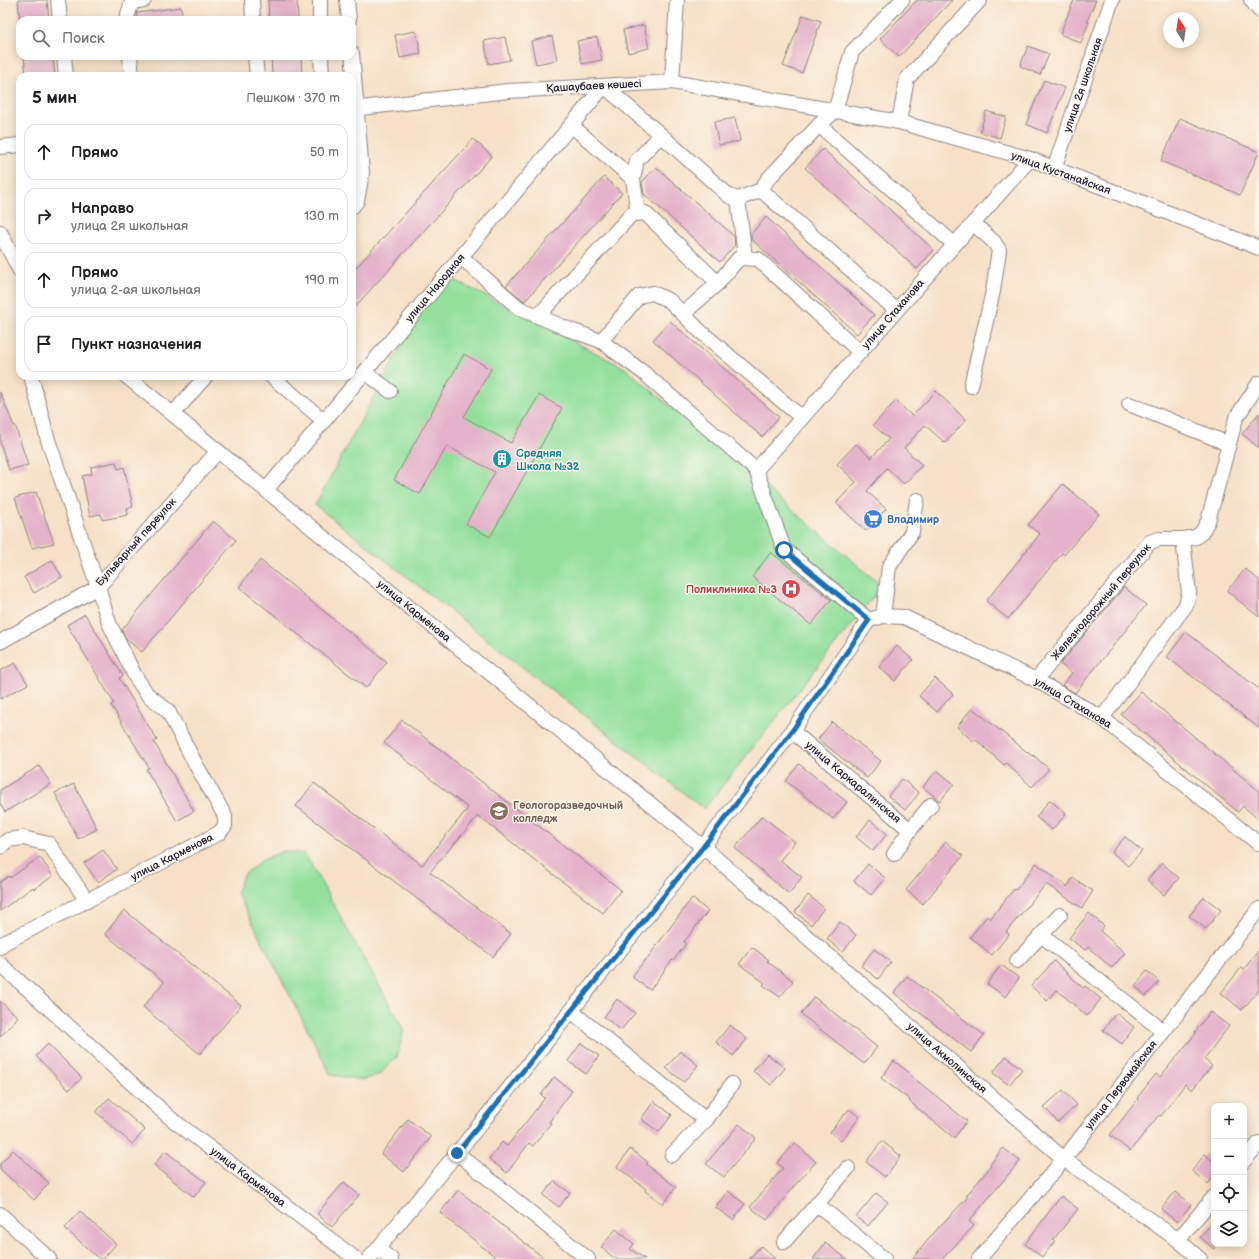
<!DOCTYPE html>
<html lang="ru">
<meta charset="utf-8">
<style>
body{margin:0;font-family:"Balsamiq Sans",sans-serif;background:#f6f6f6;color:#202124}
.controls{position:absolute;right:12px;bottom:12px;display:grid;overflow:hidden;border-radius:8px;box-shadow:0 2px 10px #0003}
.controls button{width:36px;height:36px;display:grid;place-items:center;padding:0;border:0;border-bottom:1px solid #e0e0e0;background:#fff;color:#202124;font:20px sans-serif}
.compass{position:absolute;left:1163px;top:12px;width:36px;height:36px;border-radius:50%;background:#fff;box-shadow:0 2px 10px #0003;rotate:348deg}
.stop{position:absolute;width:12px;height:12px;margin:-9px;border:3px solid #1f6fb2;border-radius:50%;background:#fff}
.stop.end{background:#1f6fb2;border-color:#fff;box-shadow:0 1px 4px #0008}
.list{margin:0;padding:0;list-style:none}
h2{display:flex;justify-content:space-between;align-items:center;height:52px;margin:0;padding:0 16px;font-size:17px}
h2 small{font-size:13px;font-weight:400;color:#757577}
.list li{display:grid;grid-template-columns:26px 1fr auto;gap:12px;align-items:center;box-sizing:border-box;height:56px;margin:0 8px 8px;padding:0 8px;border:1px solid #e0e0e0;border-radius:12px}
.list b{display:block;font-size:15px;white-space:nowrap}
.list p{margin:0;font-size:13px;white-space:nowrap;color:#757577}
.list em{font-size:13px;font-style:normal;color:#757577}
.icon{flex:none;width:22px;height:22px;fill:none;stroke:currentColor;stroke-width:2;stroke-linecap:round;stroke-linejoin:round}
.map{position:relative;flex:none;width:1259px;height:1259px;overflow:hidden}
.search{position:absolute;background:#fff;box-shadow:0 2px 10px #0003;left:16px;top:16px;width:340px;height:44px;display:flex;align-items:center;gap:10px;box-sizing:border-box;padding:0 14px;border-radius:12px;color:#757577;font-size:15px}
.panel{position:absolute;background:#fff;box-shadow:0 2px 10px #0003;left:16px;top:72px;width:340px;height:308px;border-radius:12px}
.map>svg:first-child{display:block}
.green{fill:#93e09d;stroke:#5a816c}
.building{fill:#e4b2ca}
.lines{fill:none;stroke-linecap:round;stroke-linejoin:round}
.minor-casing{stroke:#8c8282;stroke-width:16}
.minor{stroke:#fff;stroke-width:14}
.route{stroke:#1f6fb2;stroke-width:5}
.labels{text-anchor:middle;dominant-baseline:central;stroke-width:3;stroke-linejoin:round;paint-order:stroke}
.street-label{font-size:11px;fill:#22223b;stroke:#fbf7ec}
.culture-label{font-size:11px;font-weight:bold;fill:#0d838f;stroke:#fbf7ec;text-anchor:start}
.shop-label{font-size:11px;font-weight:bold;fill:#366cbe;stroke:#fbf7ec;text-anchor:start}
.health-label{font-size:11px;font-weight:bold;fill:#be3a42;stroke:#fbf7ec;text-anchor:end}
.education-label{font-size:11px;font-weight:bold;fill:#785e54;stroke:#fbf7ec;text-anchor:start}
</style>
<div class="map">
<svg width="1259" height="1259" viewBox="0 0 1259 1259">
<rect width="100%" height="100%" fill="#fbf7ec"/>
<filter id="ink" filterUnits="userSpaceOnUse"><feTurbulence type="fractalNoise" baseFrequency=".025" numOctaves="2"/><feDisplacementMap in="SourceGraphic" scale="8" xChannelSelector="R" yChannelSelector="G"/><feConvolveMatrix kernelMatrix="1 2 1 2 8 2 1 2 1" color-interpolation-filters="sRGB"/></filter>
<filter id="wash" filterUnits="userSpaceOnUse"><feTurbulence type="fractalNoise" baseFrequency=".012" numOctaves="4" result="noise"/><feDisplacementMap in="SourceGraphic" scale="16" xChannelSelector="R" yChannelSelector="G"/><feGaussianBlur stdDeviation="0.9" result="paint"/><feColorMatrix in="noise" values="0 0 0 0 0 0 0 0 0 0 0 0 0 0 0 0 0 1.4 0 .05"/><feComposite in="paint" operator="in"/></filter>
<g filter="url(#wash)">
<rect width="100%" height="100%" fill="#f6e1c8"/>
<g class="green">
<path d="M441,273L625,368L882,586L704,809L315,505Z"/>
<path d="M283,851L305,854L404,1030L397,1057L380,1074L363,1080L331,1075L237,893L243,875L261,861Z"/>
</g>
<g id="blocks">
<g class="building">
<path d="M18,0H47L49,20H20Z"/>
<path d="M268,0H297L298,20H269Z"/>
<path d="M917,0H952L899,57L880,39Z"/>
<path d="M1074,0H1096L1087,21L1089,22L1081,43L1060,34Z"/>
<path d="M181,7L183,20H137V13Z"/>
<path d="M803,15L821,21L802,73L783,66Z"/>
<path d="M644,25L649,48L628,53L623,30Z"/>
<path d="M416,31L421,54L400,58L395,35Z"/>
<path d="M552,36L557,60L536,64L531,41Z"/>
<path d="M505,37L510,60L489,64L484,41Z"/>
<path d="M597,37L602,60L582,64L577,41Z"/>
<path d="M1028,46L1049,54L1040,75L1020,66Z"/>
<path d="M24,56H53L55,76H26Z"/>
<path d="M271,56H301L302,76H272Z"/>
<path d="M1044,80L1065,88L1047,133L1026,124Z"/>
<path d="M986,111L1006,117L1000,138L980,132Z"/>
<path d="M735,118L740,141L719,145L714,122Z"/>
<path d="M1180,118L1259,152L1240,195L1161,161Z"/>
<path d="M473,139L492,156L352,310V272Z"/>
<path d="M823,149L934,250L917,269L805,168Z"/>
<path d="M656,167L734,236L735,245L720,262L644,194L642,182Z"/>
<path d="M604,177L622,193L525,301H524L506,286Z"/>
<path d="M766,217L874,315L857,334L751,239V234Z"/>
<path d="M670,321L779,417L762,437L653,340Z"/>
<path d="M464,354L491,369L464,417L511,443L539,395L562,408L490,537L466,524L495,472L447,446L420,494L394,480Z"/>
<path d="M936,391L966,420L945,443L925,425L904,448L922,465L904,484L887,468L867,491L886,509L866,531L836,503L856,482L837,464L856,444L871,458L889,439L873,425L896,401L912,416Z"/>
<path d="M0,392L14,426L15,425L28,465L9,470L0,442Z"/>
<path d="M1259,413V448L1242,434Z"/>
<path d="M116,462L118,469L124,467L133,507L127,508L128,515L102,520L101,514L90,516L82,476L92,474L91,467Z"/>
<path d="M1063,484L1099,514L1064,555L1062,553L1008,619L986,601L1040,534L1028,525Z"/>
<path d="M36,492L54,543L32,548L15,498Z"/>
<path d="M213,521L236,540L142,652L126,639L122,630Z"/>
<path d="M771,552L831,600L811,625L752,577Z"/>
<path d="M52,560L62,577L34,593L24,577Z"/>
<path d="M260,560L387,662L366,688L239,587Z"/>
<path d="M1245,569L1259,580V617L1227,591Z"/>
<path d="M1124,587L1146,605L1075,693L1062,685L1072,673L1060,664Z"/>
<path d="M85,614L123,676L119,678L157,740L154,742L194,811L177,821L146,769L149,768L111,705L114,703L67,625Z"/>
<path d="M1186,632L1259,689V728L1167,657Z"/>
<path d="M897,646L913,660L895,681L879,667Z"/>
<path d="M15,663L28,684L0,699V671Z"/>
<path d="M935,678L953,694L937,712L919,696Z"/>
<path d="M1141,692L1259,791V820L1243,806L1238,812L1121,714Z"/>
<path d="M972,708L1032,756L1033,755L1049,769L1032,787L1006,763L1004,765L975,739L973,741L957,727Z"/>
<path d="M402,720L621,890L603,913L478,816L430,872L511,934L493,957L296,806L314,783L422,865L468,808L384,743Z"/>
<path d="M832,722L881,761L867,778L818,739Z"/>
<path d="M799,764L847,802L833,819L786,781Z"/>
<path d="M39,766L51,784L5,812L0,804V790Z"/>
<path d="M937,770L954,784L940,801L923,787Z"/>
<path d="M902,779L919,793L905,810L888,796Z"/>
<path d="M74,784L97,829L78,839L55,793Z"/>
<path d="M1050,800L1066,814L1052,830L1036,817Z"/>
<path d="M762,816L795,842L780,860L802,877L789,894L735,848Z"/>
<path d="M870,820L887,834L873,851L856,837Z"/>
<path d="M1125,837L1142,851L1128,866L1112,852Z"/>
<path d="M946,842L963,856L923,904L906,890Z"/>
<path d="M103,850L117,869L98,882L84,863Z"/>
<path d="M40,857L53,876L34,889L33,887L0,911V882L9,876L10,878Z"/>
<path d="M1036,863L1067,887L1073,878L1093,891L1082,908L1046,884L1006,932L1009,934L992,955L970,937L987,916L990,919L1014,889L1016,890Z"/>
<path d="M1162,863L1179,878L1164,895L1147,880Z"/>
<path d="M868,864L885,878L871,895L854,881Z"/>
<path d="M808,895L824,908L811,925L795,912Z"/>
<path d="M1204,897L1221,910L1206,929L1189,916Z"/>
<path d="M692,898L708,911L684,942L686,944L673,961L672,960L650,990L632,977L645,960H646Z"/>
<path d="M124,910L241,1005L200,1054L143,1007L164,982L105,934Z"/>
<path d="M1089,913L1104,926L1100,931L1125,953L1112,968L1088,947L1085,950L1069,938Z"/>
<path d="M840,922L856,935L843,952L827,939Z"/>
<path d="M752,947L769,960L767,961L793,981L780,997L763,985L765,983L739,964Z"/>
<path d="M874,949L891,962L878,979L861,966Z"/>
<path d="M1259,950V990L1242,1010L1221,993L1241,968L1244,969Z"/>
<path d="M1054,961L1083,988L1085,986L1101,999L1087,1016L1057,990L1047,1001L1031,986Z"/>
<path d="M1001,965L1019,978L1006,997L987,984Z"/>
<path d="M1147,971L1159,982L1146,996L1135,986Z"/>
<path d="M907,976L984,1035L971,1052L894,993Z"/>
<path d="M814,997L877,1047L864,1064L801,1014Z"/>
<path d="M617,999L635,1013L621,1030L604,1017Z"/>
<path d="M0,1001L18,1017L0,1037Z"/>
<path d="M1210,1012L1229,1026L1204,1059L1212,1066L1192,1090L1185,1084L1161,1116L1159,1115L1130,1151L1110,1135L1138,1099L1137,1098L1156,1074L1160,1077L1196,1033L1195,1032Z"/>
<path d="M1116,1013L1134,1027L1122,1044L1103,1030Z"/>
<path d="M730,1025L747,1039L733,1056L716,1042Z"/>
<path d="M581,1043L599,1056L586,1074L568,1061Z"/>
<path d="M48,1044L82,1078L69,1090L36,1056Z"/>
<path d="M680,1051L698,1065L684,1082L666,1068Z"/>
<path d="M767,1054L785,1068L771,1085L753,1071Z"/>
<path d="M1006,1056L1022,1069L1009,1085L993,1073Z"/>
<path d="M894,1061L911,1074L910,1075L967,1121L954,1138L909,1101L910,1100L881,1078Z"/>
<path d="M554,1077L572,1091L549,1122L551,1123L533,1146L529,1143L507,1173L489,1159L502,1142L507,1146L545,1098L541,1095Z"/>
<path d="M1063,1090L1077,1105L1058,1122L1044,1107Z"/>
<path d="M109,1098L145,1130L132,1144L96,1112Z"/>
<path d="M654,1101L672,1115L659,1132L641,1119Z"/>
<path d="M849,1109L860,1117L841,1141L830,1132Z"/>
<path d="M408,1119L431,1137L404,1172L381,1154Z"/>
<path d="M739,1124L756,1138L724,1177L706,1164Z"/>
<path d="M882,1141L901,1156L885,1177L866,1162Z"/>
<path d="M795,1143L816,1162L787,1194L788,1195L767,1220L750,1207L783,1168L777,1163Z"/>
<path d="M1003,1148L1020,1161L969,1221L974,1226L942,1259H912L940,1226L968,1197L966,1196L991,1166L990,1165Z"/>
<path d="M630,1149L648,1162L646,1164L676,1187L663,1204L645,1191L646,1189L617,1167Z"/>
<path d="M13,1150L49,1183L34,1200L0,1169V1164Z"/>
<path d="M165,1151L206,1182L194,1197L154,1165Z"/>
<path d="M1205,1154L1214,1162V1176L1208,1184L1192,1171Z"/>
<path d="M554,1181L570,1193L559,1207L543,1195Z"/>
<path d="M344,1182L359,1195L332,1227L317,1214Z"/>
<path d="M458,1190L545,1259H498L440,1213Z"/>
<path d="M728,1191L745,1204L733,1220L715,1207Z"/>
<path d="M1175,1192L1191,1205L1177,1222L1161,1209Z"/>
<path d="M876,1193L888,1202L868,1226L856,1217Z"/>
<path d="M1061,1196L1078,1209L1053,1240L1055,1241L1042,1257L1025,1244Z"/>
<path d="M80,1211L116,1244L103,1259H99L65,1228Z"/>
<path d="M1214,1221V1249L1200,1237Z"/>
<path d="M616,1229L634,1244L630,1249L645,1259H615L601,1247Z"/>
<path d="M825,1243L847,1259H813Z"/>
<path d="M761,1246L775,1259H749Z"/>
</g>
</g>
</g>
<g filter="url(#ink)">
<use href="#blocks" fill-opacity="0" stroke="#8c8282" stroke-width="1"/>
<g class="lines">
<g class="minor-casing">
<g id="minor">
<path d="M58,0L60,20"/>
<path d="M252,0L253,20"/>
<path d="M320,0V20"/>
<path d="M347,0L349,20"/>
<path d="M1251,0L1259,10"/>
<path d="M126,20L132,2L144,0"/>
<path d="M352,53L362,173L357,201L352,207"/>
<path d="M64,56L66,76"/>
<path d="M130,56L132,76"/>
<path d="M255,56L257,76"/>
<path d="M321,56L322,76"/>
<path d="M672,82L677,0"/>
<path d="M352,109L508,91L672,82L899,122L1030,159L1259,248"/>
<path d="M899,122L907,79L980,0"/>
<path d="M571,125L633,179L638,214"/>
<path d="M819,125L954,244"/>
<path d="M661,135L729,196L738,199L761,190L768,179L819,125L835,111L852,52L902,0"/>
<path d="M0,147L20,145"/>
<path d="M1054,169L1112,0"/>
<path d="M761,190L896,310"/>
<path d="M738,199L745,258"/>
<path d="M0,232L20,271"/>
<path d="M461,257L519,308L568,329L601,341L644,373L756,470L784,549L869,620"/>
<path d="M683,314L718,283"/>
<path d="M538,316L632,214L645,213L718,283L739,258L758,259L860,352"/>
<path d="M601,341L639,296L653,293L670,301L700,331L802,418"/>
<path d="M365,372L390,391"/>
<path d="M126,376L703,847L1064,1159L1178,1240L1200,1259"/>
<path d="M271,376L324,421"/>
<path d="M971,386L993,291L999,250L994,242L973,223"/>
<path d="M1129,404L1229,444"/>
<path d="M173,414L206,376"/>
<path d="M756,470L1030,159"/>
<path d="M266,490L604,86L661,135L637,160L633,179"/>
<path d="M883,616L889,567L912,532L917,500"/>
<path d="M0,642L98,587L218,451"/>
<path d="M1036,680L1150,542L1159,539H1183L1196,537L1202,532L1208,521L1236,418L1259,383"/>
<path d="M1102,718L1186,605L1189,593L1183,539"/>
<path d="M792,731L910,830L894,854"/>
<path d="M910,830L931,805"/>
<path d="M0,847L8,840L23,838L49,844L87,901"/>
<path d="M1041,935L1163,1031"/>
<path d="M0,947L2,944L219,833L225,826V816L195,763L168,711L147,694L135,676L109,623L98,587L48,440L31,376"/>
<path d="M1017,961L1060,915"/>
<path d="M0,964L169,1117L356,1259"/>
<path d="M571,1011L706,1120L732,1084"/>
<path d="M457,1153L588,1259"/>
<path d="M672,1155L706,1120"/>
<path d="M1244,1161L1259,1143"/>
<path d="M817,1204L884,1259"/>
<path d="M0,1214L49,1259"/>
<path d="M1178,1240L1214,1197"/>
<path d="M784,1242L848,1168"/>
<path d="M378,1249L391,1259"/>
<path d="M369,1259L457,1153L703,847L792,731L869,620L883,616L904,617L1036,680L1102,718L1259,844"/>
<path d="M979,1259L1064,1159L1259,909"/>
</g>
</g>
<use href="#minor" class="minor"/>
</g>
</g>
<g class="lines" filter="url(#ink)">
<path class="route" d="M457,1153L703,847L792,731L869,620L784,550"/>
</g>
<defs>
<g id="building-disc" transform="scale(1)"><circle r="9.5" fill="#0f9aa8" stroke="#fbf7ec"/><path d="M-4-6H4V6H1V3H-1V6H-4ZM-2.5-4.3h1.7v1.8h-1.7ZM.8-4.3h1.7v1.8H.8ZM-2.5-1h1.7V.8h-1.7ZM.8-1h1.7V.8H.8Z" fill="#fff"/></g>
<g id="supermarket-disc" transform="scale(1)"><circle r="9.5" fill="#3f7fe0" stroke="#fbf7ec"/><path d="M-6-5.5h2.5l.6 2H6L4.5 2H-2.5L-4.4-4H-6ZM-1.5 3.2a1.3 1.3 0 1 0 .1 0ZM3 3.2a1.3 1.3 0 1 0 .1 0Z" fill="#fff"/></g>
<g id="hospital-disc" transform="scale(1)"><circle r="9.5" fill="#e0444e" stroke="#fbf7ec"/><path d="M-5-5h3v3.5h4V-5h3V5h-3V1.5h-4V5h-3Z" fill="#fff"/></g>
<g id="university-disc" transform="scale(1)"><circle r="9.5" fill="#8d6e63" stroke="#fbf7ec"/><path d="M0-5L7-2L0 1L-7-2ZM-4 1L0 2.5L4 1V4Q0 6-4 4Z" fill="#fff"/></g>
</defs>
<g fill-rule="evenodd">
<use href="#building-disc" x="502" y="459"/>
<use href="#supermarket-disc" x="873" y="519"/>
<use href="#hospital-disc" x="791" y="589"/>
<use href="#university-disc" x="499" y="811"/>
</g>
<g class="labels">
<g class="street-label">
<text transform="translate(1083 85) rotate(-71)">улица 2я школьная</text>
<text transform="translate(594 86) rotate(-3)">Қашаубаев көшесі</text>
<text transform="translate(1061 173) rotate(20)">улица Кустанайская</text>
<text transform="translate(435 288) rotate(-50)">улица Народная</text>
<text transform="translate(893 314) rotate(-49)">улица Стаханова</text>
<text transform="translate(136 542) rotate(-48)">Бульварный переулок</text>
<text transform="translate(1101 602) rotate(-50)">Железнодорожный переулок</text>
<text transform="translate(414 611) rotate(39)">улица Карменова</text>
<text transform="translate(1073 703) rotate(31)">улица Стаханова</text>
<text transform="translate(853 782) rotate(40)">улица Каркаралинская</text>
<text transform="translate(172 857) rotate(-27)">улица Карменова</text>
<text transform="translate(947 1058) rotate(41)">улица Акмолинская</text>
<text transform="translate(1121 1085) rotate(-52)">улица Первомайская</text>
<text transform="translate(248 1177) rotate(37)">улица Карменова</text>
</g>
<g class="culture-label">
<text x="516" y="453">Средняя<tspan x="516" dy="13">Школа №32</tspan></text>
</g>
<g class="shop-label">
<text x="887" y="519">Владимир</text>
</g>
<g class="health-label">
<text x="777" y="589">Поликлиника №3</text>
</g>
<g class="education-label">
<text x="513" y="805">Геологоразведочный<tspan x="513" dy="13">колледж</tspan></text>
</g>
</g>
</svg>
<div class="controls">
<button>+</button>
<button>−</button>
<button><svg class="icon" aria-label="locate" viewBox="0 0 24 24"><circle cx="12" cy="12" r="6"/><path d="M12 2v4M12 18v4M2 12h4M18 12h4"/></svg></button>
<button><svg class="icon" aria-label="layers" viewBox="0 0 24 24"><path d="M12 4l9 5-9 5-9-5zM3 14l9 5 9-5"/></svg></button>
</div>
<svg class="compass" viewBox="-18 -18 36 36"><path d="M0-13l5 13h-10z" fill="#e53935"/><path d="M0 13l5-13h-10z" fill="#757577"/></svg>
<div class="stop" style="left:784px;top:550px"></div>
<div class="stop end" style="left:457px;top:1153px"></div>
<div class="search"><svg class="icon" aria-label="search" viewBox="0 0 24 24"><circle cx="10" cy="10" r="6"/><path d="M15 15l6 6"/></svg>Поиск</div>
<section class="panel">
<h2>5 мин<small>Пешком · 370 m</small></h2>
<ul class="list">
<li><svg class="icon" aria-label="ahead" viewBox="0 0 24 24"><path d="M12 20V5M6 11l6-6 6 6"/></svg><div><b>Прямо</b></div><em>50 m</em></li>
<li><svg class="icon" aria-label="right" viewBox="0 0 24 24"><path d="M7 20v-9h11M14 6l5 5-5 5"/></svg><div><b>Направо</b><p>улица 2я школьная</p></div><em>130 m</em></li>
<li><svg class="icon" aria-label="ahead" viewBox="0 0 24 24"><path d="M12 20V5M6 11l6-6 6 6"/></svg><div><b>Прямо</b><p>улица 2-ая школьная</p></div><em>190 m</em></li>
<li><svg class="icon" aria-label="arrive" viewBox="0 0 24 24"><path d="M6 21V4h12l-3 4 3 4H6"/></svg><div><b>Пункт назначения</b></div></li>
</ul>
</section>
</div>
